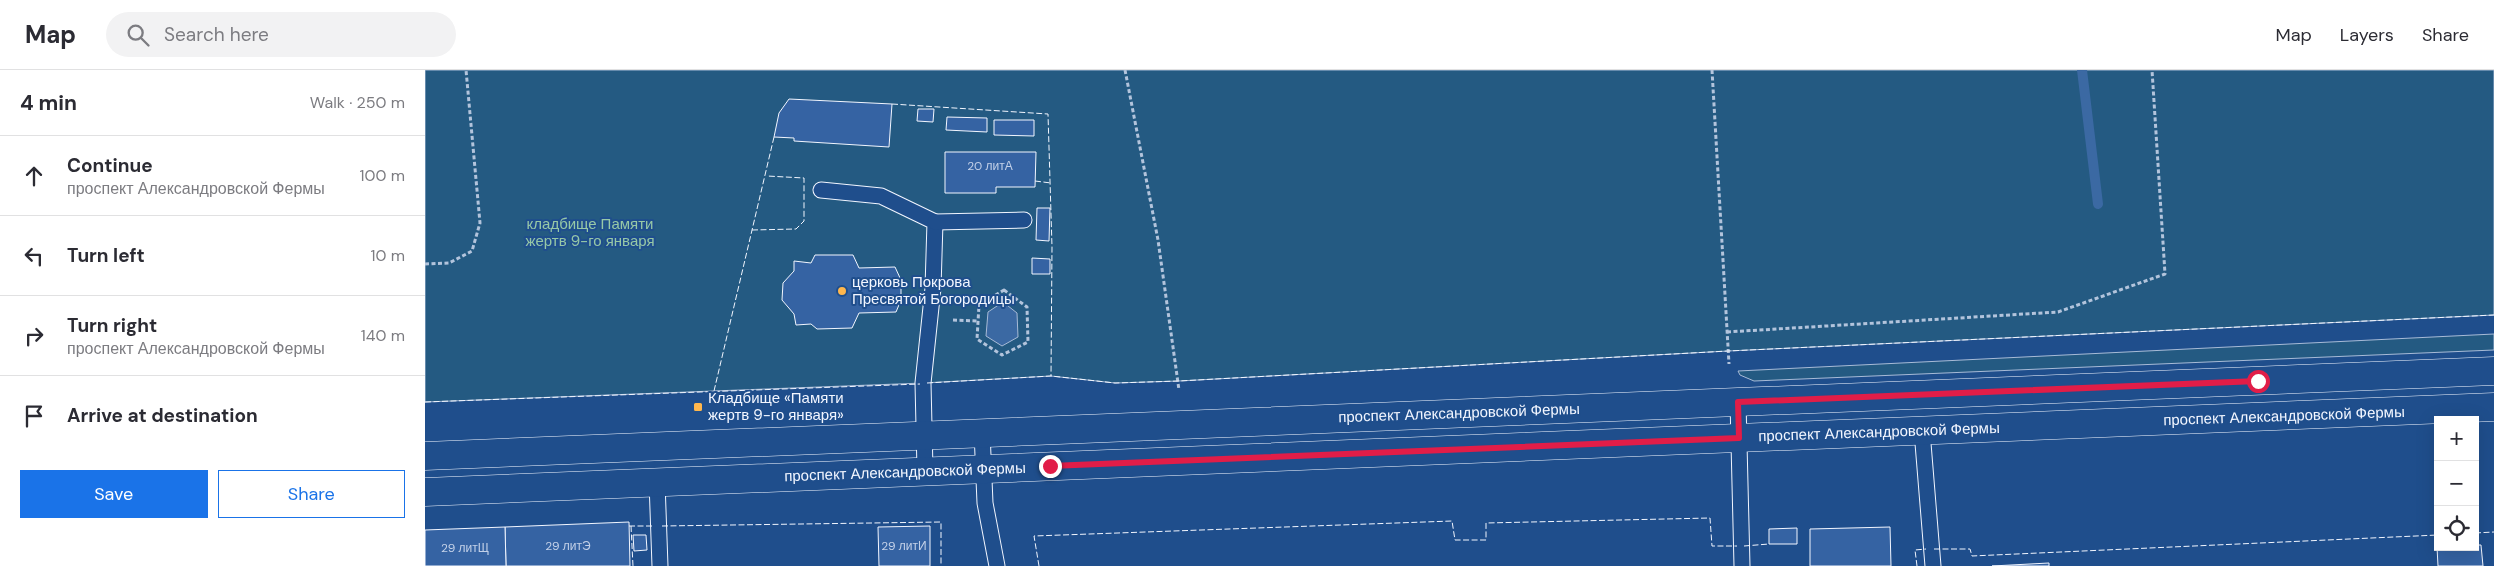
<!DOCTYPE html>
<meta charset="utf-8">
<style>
body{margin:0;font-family:"DM Sans",sans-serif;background:#f2f2f3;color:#2b2b33}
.controls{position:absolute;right:15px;bottom:15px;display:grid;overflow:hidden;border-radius:0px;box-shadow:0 5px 20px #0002}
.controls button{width:45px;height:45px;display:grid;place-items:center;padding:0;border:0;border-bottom:1px solid #e1e1e2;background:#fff;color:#2b2b33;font:25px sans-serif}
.stop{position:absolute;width:15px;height:15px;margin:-11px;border:4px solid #e11d48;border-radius:50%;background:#fff}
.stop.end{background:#e11d48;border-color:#fff;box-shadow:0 1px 5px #0008}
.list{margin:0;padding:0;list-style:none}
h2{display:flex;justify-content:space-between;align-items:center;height:65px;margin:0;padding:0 20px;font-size:21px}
h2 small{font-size:16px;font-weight:400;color:#7c7c81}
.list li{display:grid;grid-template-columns:32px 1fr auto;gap:15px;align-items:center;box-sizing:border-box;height:80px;padding:0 20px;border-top:1px solid #e1e1e2}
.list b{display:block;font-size:19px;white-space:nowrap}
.list p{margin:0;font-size:16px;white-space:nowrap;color:#7c7c81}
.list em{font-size:16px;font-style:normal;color:#7c7c81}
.actions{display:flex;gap:10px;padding:15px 20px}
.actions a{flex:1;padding:11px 0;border:1px solid #1a73e8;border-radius:0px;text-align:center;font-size:18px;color:#1a73e8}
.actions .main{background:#1a73e8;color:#fff}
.icon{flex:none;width:28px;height:28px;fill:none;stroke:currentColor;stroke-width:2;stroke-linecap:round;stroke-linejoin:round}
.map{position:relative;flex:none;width:2069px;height:496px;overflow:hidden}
header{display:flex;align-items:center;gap:30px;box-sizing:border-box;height:70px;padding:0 25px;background:#fff;border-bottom:1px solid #e1e1e2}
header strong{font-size:24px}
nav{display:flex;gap:28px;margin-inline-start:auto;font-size:18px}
.search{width:350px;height:45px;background:#f2f2f3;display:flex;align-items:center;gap:12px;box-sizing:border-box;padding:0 18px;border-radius:28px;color:#7c7c81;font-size:19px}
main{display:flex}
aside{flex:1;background:#fff}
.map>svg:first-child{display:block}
.green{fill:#245a82;stroke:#a8bbd7}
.water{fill:#3b69a3;stroke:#a8bbd7}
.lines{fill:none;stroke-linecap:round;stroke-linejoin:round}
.stream{stroke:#3b69a3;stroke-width:10}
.building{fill:#3563a3;stroke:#f2f6ff}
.service-casing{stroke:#f2f6ff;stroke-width:17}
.secondary-casing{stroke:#f2f6ff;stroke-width:29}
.path{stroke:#b3c4dc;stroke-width:3;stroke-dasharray:4 2.5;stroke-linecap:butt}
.service{stroke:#1f4e8c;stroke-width:15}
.secondary{stroke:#1f4e8c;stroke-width:28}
.fence{stroke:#f2f6ff;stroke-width:1;stroke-dasharray:6 2.5;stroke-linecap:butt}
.route{stroke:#e11d48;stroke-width:6}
.poi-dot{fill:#ffb74d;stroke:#1f4e8c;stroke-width:2}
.labels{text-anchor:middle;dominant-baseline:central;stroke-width:4;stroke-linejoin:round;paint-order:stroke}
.number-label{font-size:12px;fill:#c3d1e8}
.park-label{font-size:15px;fill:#97c8a6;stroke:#1f4e8c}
.poi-label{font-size:15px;fill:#f2f6ff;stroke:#1f4e8c;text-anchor:start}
.street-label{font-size:15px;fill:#f2f6ff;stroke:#1f4e8c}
</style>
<header>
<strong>Map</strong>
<div class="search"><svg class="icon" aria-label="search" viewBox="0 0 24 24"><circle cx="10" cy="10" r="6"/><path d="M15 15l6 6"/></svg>Search here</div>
<nav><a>Map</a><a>Layers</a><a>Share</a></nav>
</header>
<main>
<aside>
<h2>4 min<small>Walk · 250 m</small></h2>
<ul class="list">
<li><svg class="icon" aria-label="ahead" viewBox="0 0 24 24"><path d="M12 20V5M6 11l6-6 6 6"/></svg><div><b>Continue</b><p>проспект Александровской Фермы</p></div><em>100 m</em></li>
<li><svg class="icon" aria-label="left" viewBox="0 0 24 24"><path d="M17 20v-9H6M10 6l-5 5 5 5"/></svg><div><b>Turn left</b></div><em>10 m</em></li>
<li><svg class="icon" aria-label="right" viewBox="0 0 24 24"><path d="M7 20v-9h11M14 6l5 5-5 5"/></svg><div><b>Turn right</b><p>проспект Александровской Фермы</p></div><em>140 m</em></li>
<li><svg class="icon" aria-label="arrive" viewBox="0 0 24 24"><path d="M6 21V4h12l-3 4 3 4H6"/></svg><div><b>Arrive at destination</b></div></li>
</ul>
<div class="actions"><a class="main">Save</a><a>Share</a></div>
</aside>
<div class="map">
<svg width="2069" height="496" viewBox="0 0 2069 496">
<rect width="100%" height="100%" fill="#1f4e8c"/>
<g class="green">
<path d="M0,0H2069V245L1303,281L754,311L690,313L626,306L498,313L0,332Z"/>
<path d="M2069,264V280L1329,311L1315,305L1313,301Z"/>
</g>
<path class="water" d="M578,232L592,243L593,267L577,276L561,266L563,242Z"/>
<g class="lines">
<path class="stream" d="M1657,0L1673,134"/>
</g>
<g class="building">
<path d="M364,29L467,34L464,77L369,71V68L349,67L354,43Z"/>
<path d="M493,39H509L508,52L492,51Z"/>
<path d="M522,47L562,48V62L521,60Z"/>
<path d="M569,50H609V66L569,65Z"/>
<path d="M520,82H611L610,117H571V123H520Z"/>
<path d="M612,138H625L624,171L611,170Z"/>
<path d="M390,185H428L434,198L470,197L476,210V230L471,242L434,243L427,258L392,259L386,254L371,255L369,244L357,230L358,213L369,201V191L386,193Z"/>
<path d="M607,188L625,189V204H607Z"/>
<path d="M204,452L205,496H81L80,457Z"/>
<path d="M505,456V496H454L453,457Z"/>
<path d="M80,457L81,496H0V460Z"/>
<path d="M1465,457L1466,496H1385V459Z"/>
<path d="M1372,458V474H1344V459Z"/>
<path d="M208,465H221L222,480L209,481Z"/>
<path d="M2050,475H2056L2058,496H2013L2012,477H2050Z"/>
<path d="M1624,493V496H1567Z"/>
</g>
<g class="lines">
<g class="service-casing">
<g id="service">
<path d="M396,120L456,126L510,152L508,218L498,313L500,400"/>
<path d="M510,152L599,150"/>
<path d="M1313,332L1317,496"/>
<path d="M1497,361L1508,496"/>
<path d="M557,362L560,433L572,496"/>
<path d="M232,412L235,496"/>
</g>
</g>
<g class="secondary-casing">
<g id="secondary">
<path d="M0,386L2069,301"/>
<path d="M0,422L2069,337"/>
</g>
</g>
<g class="path">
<path d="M700,0L733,170L754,320"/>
<path d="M1287,0L1304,294"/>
<path d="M0,194L24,193L47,181L55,153L41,0"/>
<path d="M579,220L602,237L603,272L577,285L552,269L554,235Z"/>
<path d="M528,250L553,251"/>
<path d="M1302,262L1633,242L1740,204L1727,0"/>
</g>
<use href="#service" class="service"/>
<use href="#secondary" class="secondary"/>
<g class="fence">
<path d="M467,34L623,44L627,177L626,306"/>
<path d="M610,111L626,113"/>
<path d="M327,160L371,159L379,151V108L342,106"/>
<path d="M502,313L626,306L690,313L754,311L1303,281L2069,245"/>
<path d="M289,321L349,67"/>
<path d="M0,332L495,314"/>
<path d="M204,456H229"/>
<path d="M206,456L208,496"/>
<path d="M237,456L516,452V496"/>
<path d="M2050,463L2069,462"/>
<path d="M1319,476L1344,474"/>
<path d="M1509,479H1545L1547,486L2013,465"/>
<path d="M614,496L609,466L1027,451L1030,470H1061V453L1285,448L1287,476H1312"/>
<path d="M1492,496L1490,480L1501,479"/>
</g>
</g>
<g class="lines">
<path class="route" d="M625,396L1314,368L1313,332L1833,311"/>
</g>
<g class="poi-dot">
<circle cx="417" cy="221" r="5"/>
<rect x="268" y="332" width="10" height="10" rx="2.5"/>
</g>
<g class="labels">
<g class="number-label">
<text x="565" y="96">20 литА</text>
<text x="143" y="476">29 литЭ</text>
<text x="479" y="476">29 литИ</text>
<text x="40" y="478">29 литЩ</text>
</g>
<g class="park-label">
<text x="165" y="154">кладбище Памяти<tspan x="165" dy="17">жертв 9-го января</tspan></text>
</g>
<g class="poi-label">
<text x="427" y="212">церковь Покрова<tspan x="427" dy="17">Пресвятой Богородицы</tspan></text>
<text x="283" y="328">Кладбище «Памяти<tspan x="283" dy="17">жертв 9-го января»</tspan></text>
</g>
<g class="street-label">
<text transform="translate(1034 343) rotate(-2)">проспект Александровской Фермы</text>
<text transform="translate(1859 346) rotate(-2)">проспект Александровской Фермы</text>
<text transform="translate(1454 362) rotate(-2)">проспект Александровской Фермы</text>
<text transform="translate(480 402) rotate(-2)">проспект Александровской Фермы</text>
</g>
</g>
</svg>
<div class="controls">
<button>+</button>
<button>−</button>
<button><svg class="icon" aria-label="locate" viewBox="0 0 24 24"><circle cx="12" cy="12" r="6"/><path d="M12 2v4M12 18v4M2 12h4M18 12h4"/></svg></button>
</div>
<div class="stop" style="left:1833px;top:311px"></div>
<div class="stop end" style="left:625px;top:396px"></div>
</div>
</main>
